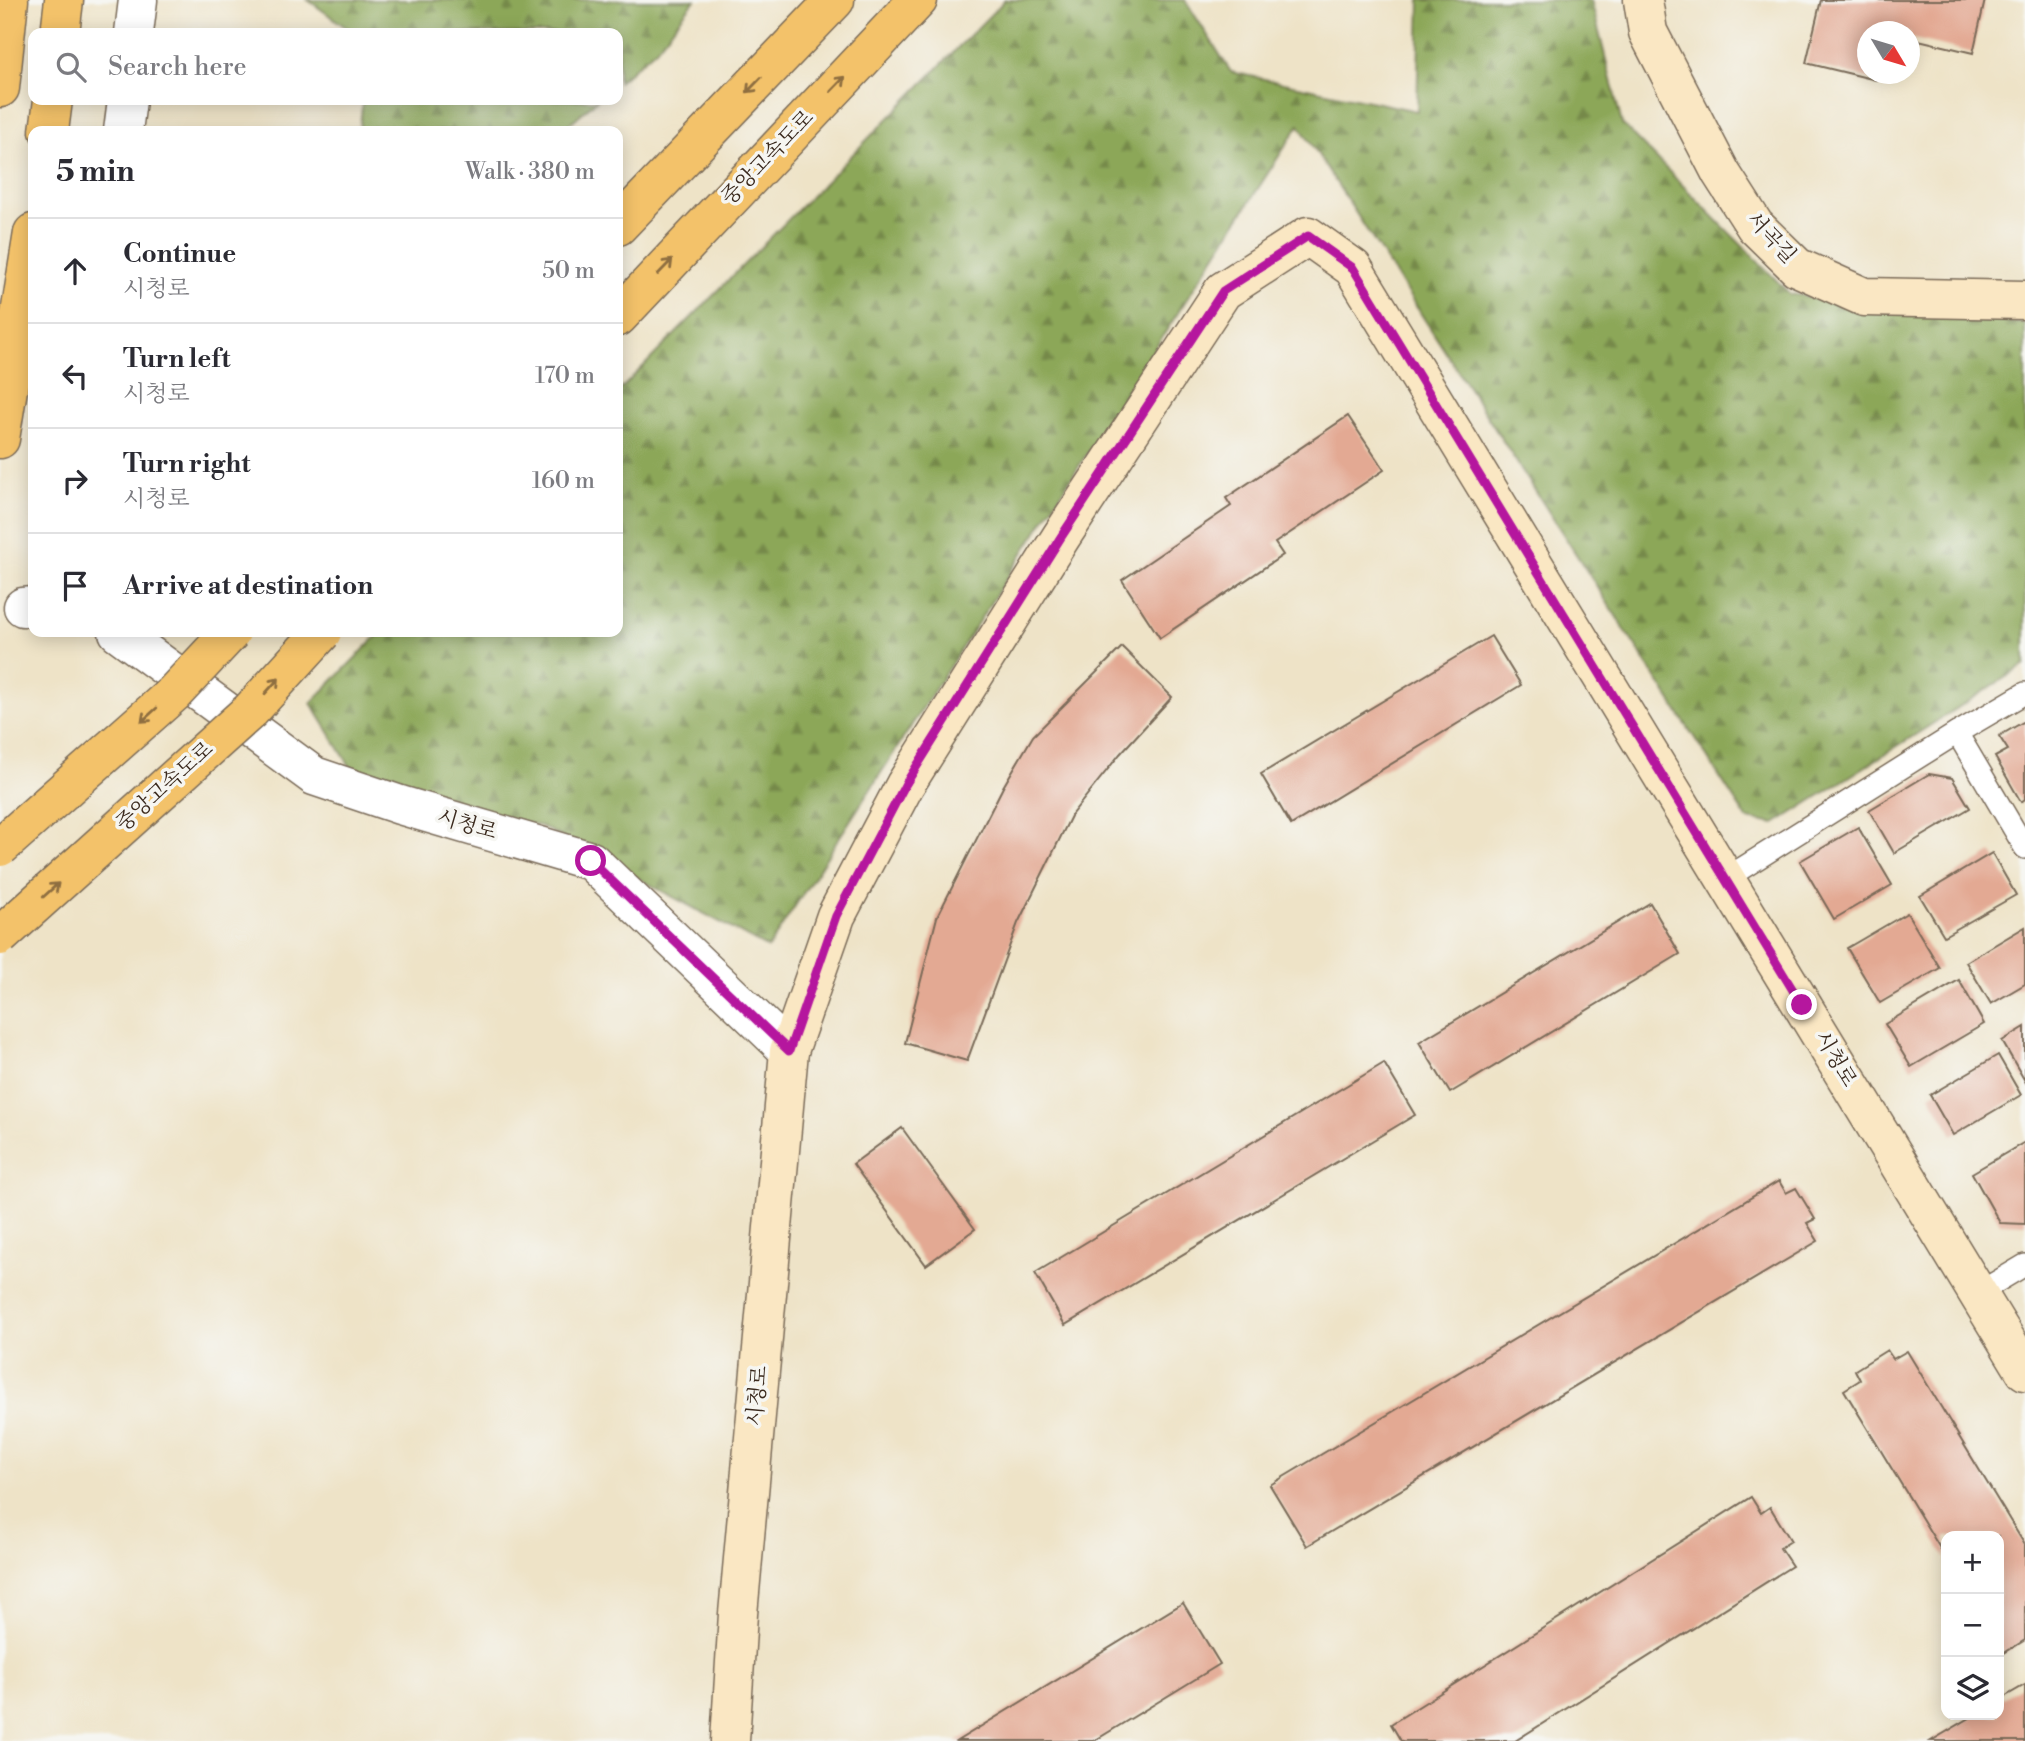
<!DOCTYPE html>
<meta charset="utf-8">
<style>
body{margin:0;font-family:"Libre Bodoni","Noto Serif KR",serif;background:#f7f7f7;color:#2b2b33}
.controls{position:absolute;right:21px;bottom:21px;display:grid;overflow:hidden;border-radius:14px;box-shadow:0 4px 18px #0003}
.controls button{width:63px;height:63px;display:grid;place-items:center;padding:0;border:0;border-bottom:2px solid #e1e1e2;background:#fff;color:#2b2b33;font:35px sans-serif}
.compass{position:absolute;left:1857px;top:21px;width:63px;height:63px;border-radius:50%;background:#fff;box-shadow:0 4px 18px #0003;rotate:128deg}
.stop{position:absolute;width:21px;height:21px;margin:-16px;border:5px solid #b5179e;border-radius:50%;background:#fff}
.stop.end{background:#b5179e;border-color:#fff;box-shadow:0 2px 7px #0008}
.list{margin:0;padding:0;list-style:none}
h2{display:flex;justify-content:space-between;align-items:center;height:91px;margin:0;padding:0 28px;font-size:30px}
h2 small{font-size:23px;font-weight:400;color:#7c7c81}
.list li{display:grid;grid-template-columns:46px 1fr auto;gap:21px;align-items:center;box-sizing:border-box;height:105px;padding:0 28px;border-top:2px solid #e1e1e2}
.list b{display:block;font-size:26px;white-space:nowrap}
.list p{margin:0;font-size:23px;white-space:nowrap;color:#7c7c81}
.list em{font-size:23px;font-style:normal;color:#7c7c81}
.icon{flex:none;width:38px;height:38px;fill:none;stroke:currentColor;stroke-width:2;stroke-linecap:round;stroke-linejoin:round}
.map{position:relative;flex:none;width:2025px;height:1741px;overflow:hidden}
.search{position:absolute;background:#fff;box-shadow:0 4px 18px #0003;left:28px;top:28px;width:595px;height:77px;display:flex;align-items:center;gap:18px;box-sizing:border-box;padding:0 24px;border-radius:14px;color:#7c7c81;font-size:26px}
.panel{position:absolute;background:#fff;box-shadow:0 4px 18px #0003;left:28px;top:126px;width:595px;height:511px;border-radius:14px}
.map>svg:first-child{display:block}
.forest{fill:url(#forest-firs);stroke:#64683c;stroke-width:2}
.building{fill:#e3a993}
.lines{fill:none;stroke-linecap:round;stroke-linejoin:round}
.lane-casing{stroke:#7a6b59;stroke-width:24}
.street-casing{stroke:#7a6b59;stroke-width:41}
.secondary-casing{stroke:#7a6b59;stroke-width:41}
.highway-casing{stroke:#7a6b59;stroke-width:41}
.lane{stroke:#fff;stroke-width:21}
.street{stroke:#fff;stroke-width:38}
.secondary{stroke:#fae7c3;stroke-width:38}
.highway{stroke:#f3c26a;stroke-width:38}
.highway-bridge-casing{stroke:#7a6b59;stroke-width:41;stroke-linecap:butt}
.highway-bridge{stroke:#f3c26a;stroke-width:38}
.oneway{stroke:#8e6e40}
.route{stroke:#b5179e;stroke-width:9}
.labels{text-anchor:middle;dominant-baseline:central;stroke-width:7;stroke-linejoin:round;paint-order:stroke}
.street-label{font-size:21px;fill:#3b2a1e;stroke:#f6f6f2}
</style>
<div class="map">
<svg width="2025" height="1741" viewBox="0 0 2025 1741">
<defs>
<pattern id="forest-firs" width="22" height="20" patternUnits="userSpaceOnUse" patternTransform="scale(1.75)"><rect width="22" height="20" fill="#8ca759"/><path d="M5 1l3.5 6h-7zM16 11l3.5 6h-7z" fill="#748849"/></pattern>
</defs>
<rect width="100%" height="100%" fill="#f6f6f2"/>
<filter id="ink" filterUnits="userSpaceOnUse"><feTurbulence type="fractalNoise" baseFrequency=".0143" numOctaves="2"/><feDisplacementMap in="SourceGraphic" scale="14" xChannelSelector="R" yChannelSelector="G"/><feConvolveMatrix kernelMatrix="1 2 1 2 8 2 1 2 1" color-interpolation-filters="sRGB"/></filter>
<filter id="wash" filterUnits="userSpaceOnUse"><feTurbulence type="fractalNoise" baseFrequency=".00686" numOctaves="4" result="noise"/><feDisplacementMap in="SourceGraphic" scale="28" xChannelSelector="R" yChannelSelector="G"/><feGaussianBlur stdDeviation="1.57" result="paint"/><feColorMatrix in="noise" values="0 0 0 0 0 0 0 0 0 0 0 0 0 0 0 0 0 1.4 0 .05"/><feComposite in="paint" operator="in"/></filter>
<g filter="url(#wash)">
<rect width="100%" height="100%" fill="#eee3c7"/>
<g class="forest">
<path d="M308,0H695L656,49L618,82V33H354Z"/>
<path d="M1005,0H1185L1231,72L1417,111L1420,0H1591L1622,124L1790,294L2025,324V665L1775,824L1747,819L1299,125L768,948L541,826L395,797L353,771L311,703L381,632H618V392Z"/>
<path d="M363,100H597L561,131H359Z"/>
</g>
<g id="blocks">
<g class="building">
<path d="M1821,0H1985L1973,53L1910,38V32H1868V74H1877L1876,80L1806,63Z"/>
<path d="M1348,416L1384,470L1275,543L1283,555L1160,638L1122,580L1231,506L1226,498Z"/>
<path d="M1491,636L1521,685L1291,825L1261,774Z"/>
<path d="M1122,647L1172,697L1120,754L1072,814L1018,923L967,1061L905,1043L937,917L1003,787L1033,736Z"/>
<path d="M2025,721V799L2021,802L1995,757L2008,750L1999,736Z"/>
<path d="M1929,774L1952,778L1970,808L1894,853L1869,810Z"/>
<path d="M1858,827L1892,885L1834,919L1800,861Z"/>
<path d="M1992,853L2016,895L1944,936L1920,896Z"/>
<path d="M1650,903L1680,954L1450,1093L1419,1042Z"/>
<path d="M1907,913L1940,968L1880,1003L1847,948Z"/>
<path d="M2025,927V984L1991,1004L1966,962Z"/>
<path d="M1959,980L1984,1024L1911,1067L1885,1024Z"/>
<path d="M2025,1027V1081L2002,1041Z"/>
<path d="M1998,1055L2021,1095L1953,1135L1930,1095Z"/>
<path d="M1384,1063L1415,1115L1065,1325L1035,1273Z"/>
<path d="M902,1128L975,1229L926,1265L853,1164Z"/>
<path d="M2025,1142V1224L2000,1223L1972,1173Z"/>
<path d="M1779,1181L1786,1193L1796,1188L1815,1219L1807,1223L1818,1241L1307,1546L1270,1485Z"/>
<path d="M1887,1350L1893,1359L1907,1351L2025,1545V1640L2004,1653L1999,1644V1536H1946V1558L1844,1390L1860,1380L1855,1370Z"/>
<path d="M1751,1497L1761,1513L1770,1507L1791,1541L1780,1548L1792,1566L1515,1741H1401L1391,1724Z"/>
<path d="M1183,1603L1220,1664L1094,1741H957Z"/>
<path d="M2025,1685V1741H1931L1975,1715H1999V1700Z"/>
</g>
</g>
</g>
<g filter="url(#ink)">
<use href="#blocks" fill-opacity="0" stroke="#7a6b59" stroke-width="2"/>
<g class="lines">
<g class="lane-casing">
<g id="lane">
<path d="M1957,733L2025,848"/>
<path d="M1725,879L1957,733L2025,693"/>
<path d="M1978,1293L2025,1265"/>
</g>
</g>
<g class="street-casing">
<g id="street">
<path d="M134,33L138,0"/>
<path d="M123,131L127,100"/>
<path d="M23,607L33,606"/>
<path d="M118,632L314,776L400,805L591,861L789,1051"/>
</g>
</g>
<g class="secondary-casing">
<g id="secondary">
<path d="M1643,0L1648,32L1721,173L1755,226L1797,267L1864,297L2025,300"/>
<path d="M730,1741L738,1614L789,1051L836,916L905,785L1061,537L1223,291L1308,236L1353,268L2025,1371"/>
</g>
</g>
<g class="highway-casing">
<g id="highway">
<path d="M60,33L64,0"/>
<path d="M0,88L9,0"/>
<path d="M49,131L53,100"/>
<path d="M618,226L835,0"/>
<path d="M618,317L918,0"/>
<path d="M0,439L33,233"/>
</g>
</g>
<use href="#lane" class="lane"/>
<use href="#street" class="street"/>
<use href="#secondary" class="secondary"/>
<use href="#highway" class="highway"/>
<g class="highway-bridge-casing">
<g id="highway-bridge">
<path d="M0,847L174,693L231,632"/>
<path d="M0,936L251,710L322,632"/>
</g>
</g>
<use href="#highway-bridge" class="highway-bridge"/>
</g>
<defs><path id="oneway-shaft" d="M-6 0H5M1.5-3L5.5 0L1.5 3" fill="none" stroke-width="1.6" stroke-linecap="round" stroke-linejoin="round" transform="scale(1.75)"/></defs>
<g class="oneway">
<use href="#oneway-shaft" transform="translate(838 84) rotate(-46)"/>
<use href="#oneway-shaft" transform="translate(754 85) rotate(134)"/>
<use href="#oneway-shaft" transform="translate(665 267) rotate(-46)"/>
<use href="#oneway-shaft" transform="translate(272 686) rotate(-48)"/>
<use href="#oneway-shaft" transform="translate(149 715) rotate(138)"/>
<use href="#oneway-shaft" transform="translate(51 890) rotate(-42)"/>
</g>
</g>
<g class="lines" filter="url(#ink)">
<path class="route" d="M591,861L789,1051L836,916L905,785L1061,537L1223,291L1308,236L1353,268L1802,1005"/>
</g>
<g class="labels">
<g class="street-label">
<text transform="translate(768 158) rotate(-46)">중앙고속도로</text>
<text transform="translate(1771 238) rotate(47)">서곡길</text>
<text transform="translate(165 787) rotate(-42)">중앙고속도로</text>
<text transform="translate(467 825) rotate(16)">시청로</text>
<text transform="translate(1835 1059) rotate(59)">시청로</text>
<text transform="translate(758 1396) rotate(-85)">시청로</text>
</g>
</g>
</svg>
<div class="controls">
<button>+</button>
<button>−</button>
<button><svg class="icon" aria-label="layers" viewBox="0 0 24 24"><path d="M12 4l9 5-9 5-9-5zM3 14l9 5 9-5"/></svg></button>
</div>
<svg class="compass" viewBox="-18 -18 36 36"><path d="M0-13l5 13h-10z" fill="#e53935"/><path d="M0 13l5-13h-10z" fill="#7c7c81"/></svg>
<div class="stop" style="left:591px;top:861px"></div>
<div class="stop end" style="left:1802px;top:1005px"></div>
<div class="search"><svg class="icon" aria-label="search" viewBox="0 0 24 24"><circle cx="10" cy="10" r="6"/><path d="M15 15l6 6"/></svg>Search here</div>
<section class="panel">
<h2>5 min<small>Walk · 380 m</small></h2>
<ul class="list">
<li><svg class="icon" aria-label="ahead" viewBox="0 0 24 24"><path d="M12 20V5M6 11l6-6 6 6"/></svg><div><b>Continue</b><p>시청로</p></div><em>50 m</em></li>
<li><svg class="icon" aria-label="left" viewBox="0 0 24 24"><path d="M17 20v-9H6M10 6l-5 5 5 5"/></svg><div><b>Turn left</b><p>시청로</p></div><em>170 m</em></li>
<li><svg class="icon" aria-label="right" viewBox="0 0 24 24"><path d="M7 20v-9h11M14 6l5 5-5 5"/></svg><div><b>Turn right</b><p>시청로</p></div><em>160 m</em></li>
<li><svg class="icon" aria-label="arrive" viewBox="0 0 24 24"><path d="M6 21V4h12l-3 4 3 4H6"/></svg><div><b>Arrive at destination</b></div></li>
</ul>
</section>
</div>
